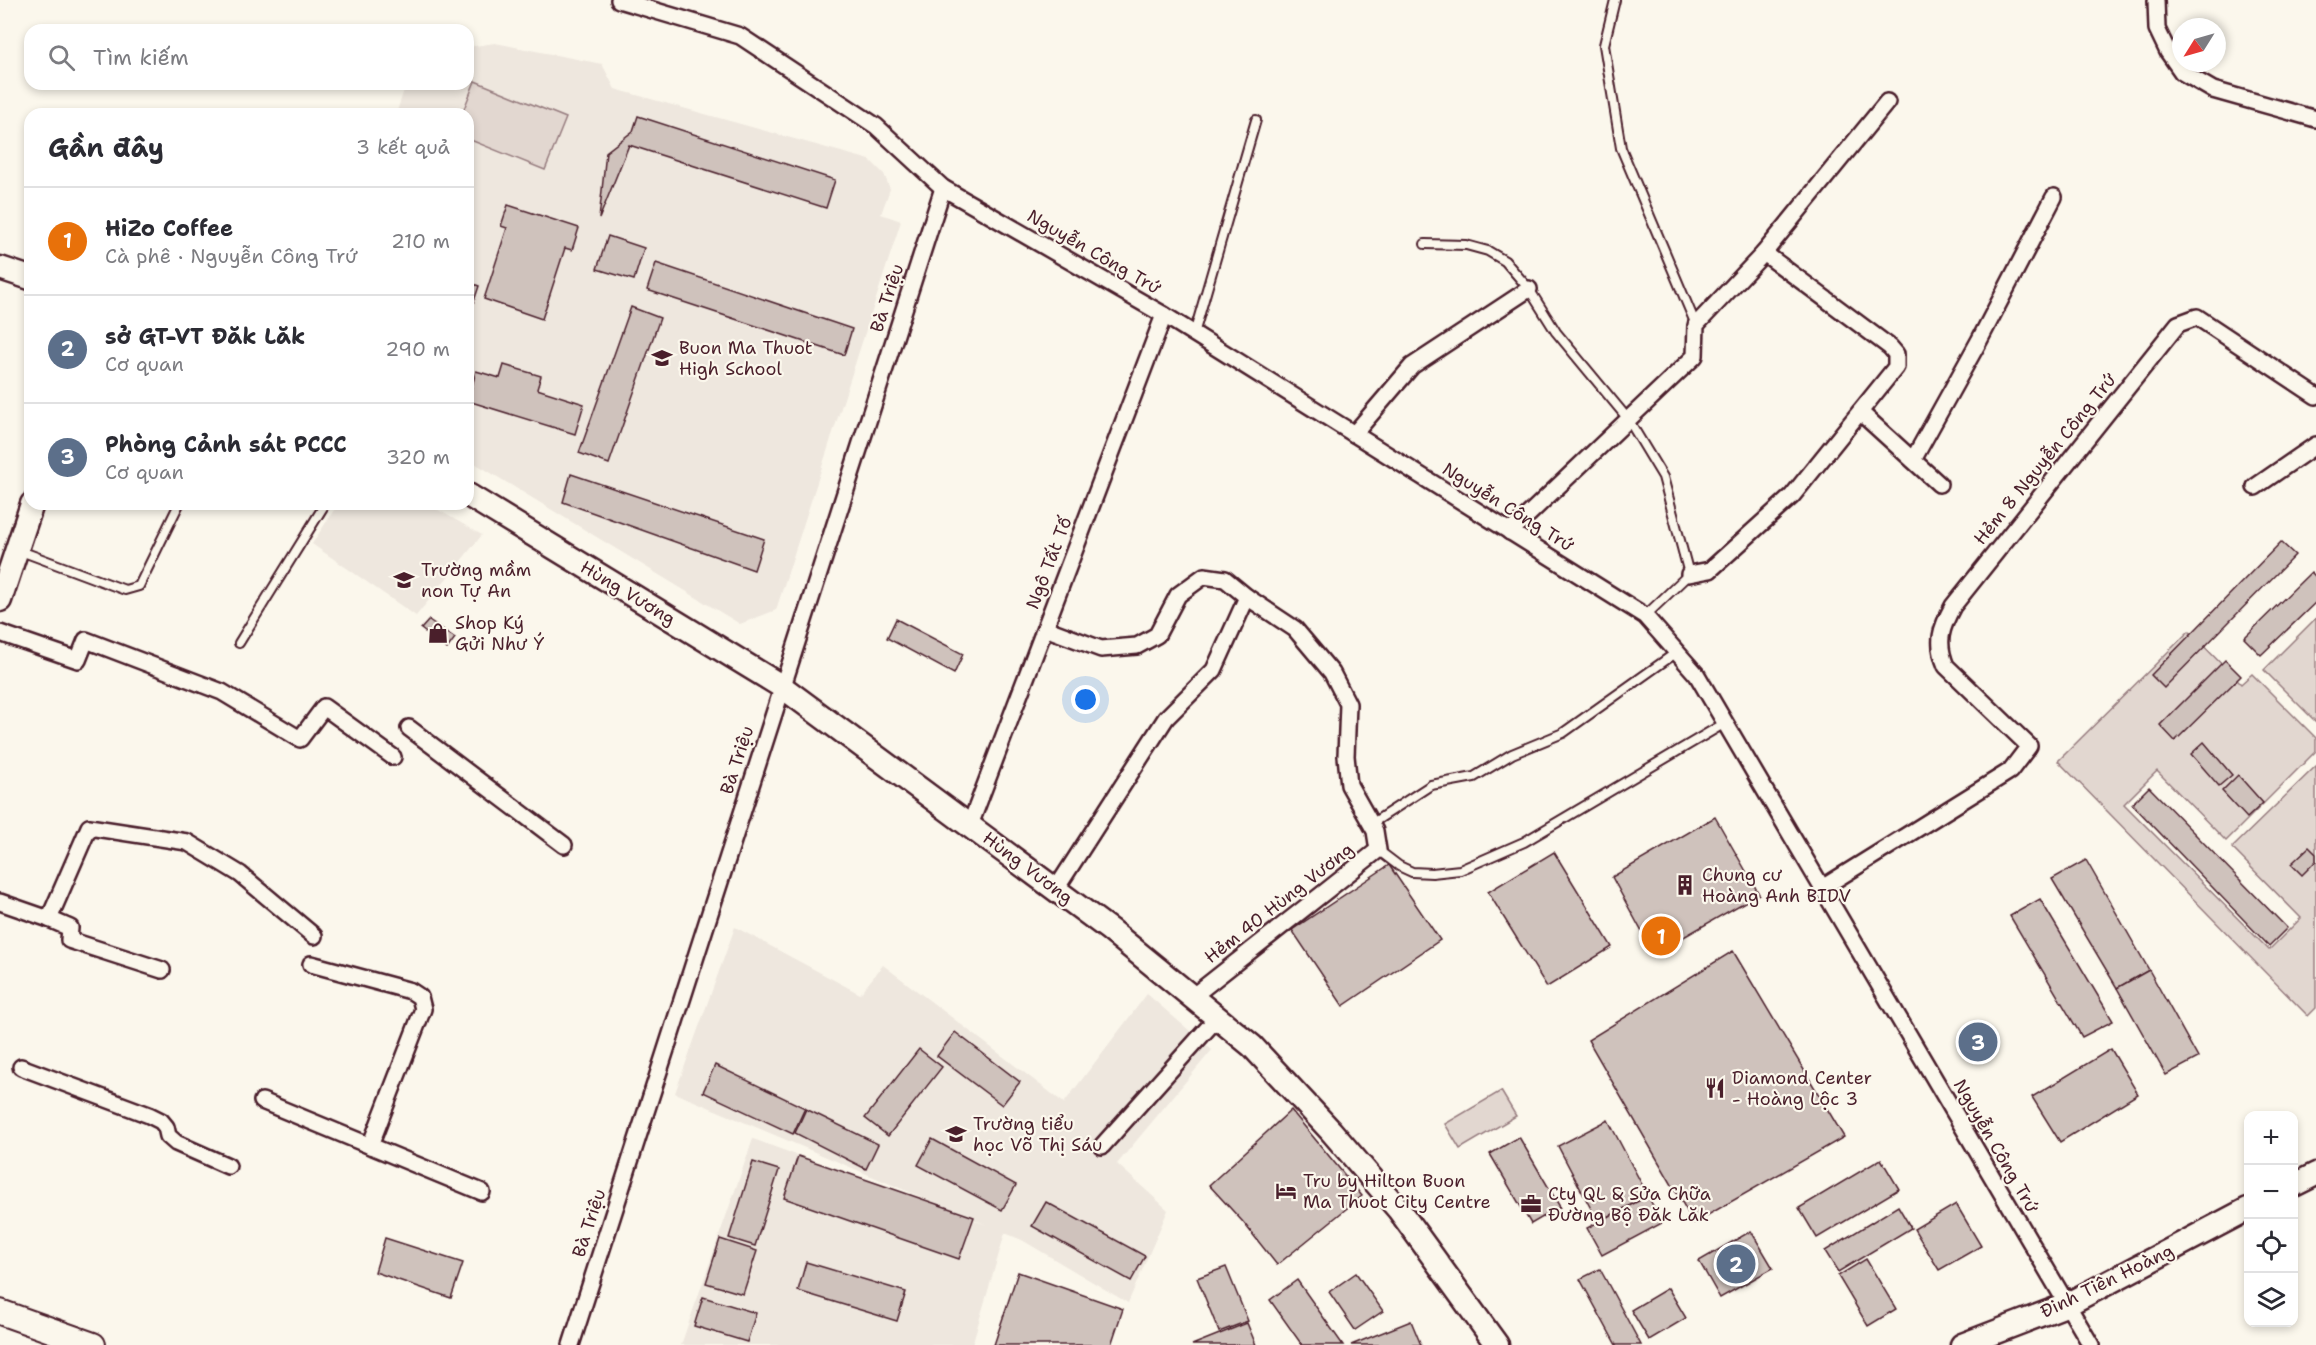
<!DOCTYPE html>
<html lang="vi">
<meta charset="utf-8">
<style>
body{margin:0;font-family:"Shantell Sans",sans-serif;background:#f7f7f7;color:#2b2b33}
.controls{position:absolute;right:18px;bottom:18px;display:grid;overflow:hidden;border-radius:12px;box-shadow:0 3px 9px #0003}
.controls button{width:54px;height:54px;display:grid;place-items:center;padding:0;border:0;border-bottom:2px solid #e1e1e2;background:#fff;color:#2b2b33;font:30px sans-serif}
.compass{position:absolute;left:2172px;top:18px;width:54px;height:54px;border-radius:50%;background:#fff;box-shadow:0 3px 9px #0003;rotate:233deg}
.you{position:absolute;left:1086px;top:700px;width:21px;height:21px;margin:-15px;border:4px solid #fff;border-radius:50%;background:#1a73e8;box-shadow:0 0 0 9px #1a73e833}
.badge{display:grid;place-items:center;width:39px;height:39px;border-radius:50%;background:#4a1f2b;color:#fff;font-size:20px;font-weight:700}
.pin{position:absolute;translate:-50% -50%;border:3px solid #fff;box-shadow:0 2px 6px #0006}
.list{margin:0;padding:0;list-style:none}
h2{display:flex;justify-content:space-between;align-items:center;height:78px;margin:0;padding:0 24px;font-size:26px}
h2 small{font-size:20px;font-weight:400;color:#7c7c81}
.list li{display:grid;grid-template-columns:39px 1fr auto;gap:18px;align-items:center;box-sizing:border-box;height:108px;padding:0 24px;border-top:2px solid #e1e1e2}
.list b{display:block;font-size:22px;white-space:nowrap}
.list p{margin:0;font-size:20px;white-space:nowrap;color:#7c7c81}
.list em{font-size:20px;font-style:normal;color:#7c7c81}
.icon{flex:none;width:33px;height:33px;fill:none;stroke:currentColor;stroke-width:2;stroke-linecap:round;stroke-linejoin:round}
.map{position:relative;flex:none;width:2316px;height:1345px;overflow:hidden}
.search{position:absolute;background:#fff;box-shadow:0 3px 9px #0003;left:24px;top:24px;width:450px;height:66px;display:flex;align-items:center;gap:15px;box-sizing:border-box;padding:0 21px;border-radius:18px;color:#7c7c81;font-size:22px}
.panel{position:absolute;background:#fff;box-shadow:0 3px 9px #0003;left:24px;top:108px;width:450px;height:402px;border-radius:18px}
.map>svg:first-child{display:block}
.built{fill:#eee7de}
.green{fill:#e2d7d0;stroke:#967b7e;stroke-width:1.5}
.building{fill:#cfc2bc;stroke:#4a1f2b;stroke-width:1.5}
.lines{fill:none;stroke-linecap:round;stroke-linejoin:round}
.lane-casing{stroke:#4a1f2b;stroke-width:12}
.street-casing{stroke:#4a1f2b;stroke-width:20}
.secondary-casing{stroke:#4a1f2b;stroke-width:27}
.primary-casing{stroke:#4a1f2b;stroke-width:28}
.lane{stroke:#fbf7ec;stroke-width:8}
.street{stroke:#fbf7ec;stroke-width:15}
.secondary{stroke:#fbf7ec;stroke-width:22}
.primary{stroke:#fbf7ec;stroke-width:24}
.labels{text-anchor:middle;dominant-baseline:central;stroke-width:4.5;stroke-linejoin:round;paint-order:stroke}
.street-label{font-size:18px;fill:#4a1f2b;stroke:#fbf7ec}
.poi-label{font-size:18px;fill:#4a1f2b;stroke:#fbf7ec;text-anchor:start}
</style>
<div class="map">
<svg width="2316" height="1345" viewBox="0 0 2316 1345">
<rect width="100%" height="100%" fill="#fbf7ec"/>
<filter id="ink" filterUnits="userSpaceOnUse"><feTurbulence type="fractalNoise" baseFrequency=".0167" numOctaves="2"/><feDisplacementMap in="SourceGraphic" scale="12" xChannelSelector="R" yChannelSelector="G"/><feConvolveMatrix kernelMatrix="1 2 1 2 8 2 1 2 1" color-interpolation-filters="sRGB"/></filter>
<g filter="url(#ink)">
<g class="built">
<path d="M495,43L602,64L615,89L870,160L884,174L890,189L881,214L901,221L776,610L740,624L468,459V114H396L406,84H468V47Z"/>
<path d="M338,504H428L482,535L416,616L312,544Z"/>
<path d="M735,927L860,994L883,965L1064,1103L1147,994L1212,1050L1117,1164L1168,1210L1128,1303L1022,1240L1005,1233L972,1345H681L753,1139L987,1225L675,1093Z"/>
</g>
<g class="green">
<path d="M475,81L566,118L545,170L468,139V114H462Z"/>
<path d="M2316,618V722L2264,670Z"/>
<path d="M2189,631L2241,684L2252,674L2316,738V751L2226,841L2157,771L2124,804L2269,950L2301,918L2232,848L2316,766V1008L2308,1016L2058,761Z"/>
<path d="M1501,1091L1516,1116L1460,1149L1445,1124Z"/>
</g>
<g class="building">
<path d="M638,116L835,180L826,208L629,145L599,219L606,152L633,131Z"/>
<path d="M508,205L579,228L572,250L565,248L542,319L484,299L507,228L501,226Z"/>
<path d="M608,236L644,248L634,280L597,269Z"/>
<path d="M656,263L852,329L844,355L647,290Z"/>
<path d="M468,282L479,286L468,319Z"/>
<path d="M631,307L660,318L609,464L579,453Z"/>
<path d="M504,365L541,376L537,389L584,404L575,434L468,401L476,371L500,378Z"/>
<path d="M571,474L764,539L754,570L563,502Z"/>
<path d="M2281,542L2295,555L2164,688L2151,675Z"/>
<path d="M2311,572L2316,577V602L2261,655L2244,638Z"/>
<path d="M896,619L963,654L954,674L887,638Z"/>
<path d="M429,620L455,638L447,649L421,629Z"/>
<path d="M2225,660L2241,676L2175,741L2160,725Z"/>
<path d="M2204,742L2232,775L2219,786L2191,754Z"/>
<path d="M2238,775L2263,803L2247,818L2222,791Z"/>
<path d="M2149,787L2287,928L2269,946L2132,804Z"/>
<path d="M1715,817L1759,894L1654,954L1612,877Z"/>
<path d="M2309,847L2316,854V861L2302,875L2291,864Z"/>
<path d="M1554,852L1612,947L1547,987L1488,892Z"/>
<path d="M2086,860L2149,970L2117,988L2052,879Z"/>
<path d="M1389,865L1440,940L1343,1006L1292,930Z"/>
<path d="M2040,899L2113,1021L2082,1037L2010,916Z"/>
<path d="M1733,951L1844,1137L1694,1223L1588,1040Z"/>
<path d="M2149,970L2198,1058L2166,1075L2117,988Z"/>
<path d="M955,1032L1020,1082L1002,1105L937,1056Z"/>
<path d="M919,1049L942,1067L888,1136L865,1118Z"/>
<path d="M2111,1049L2138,1094L2060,1142L2032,1097Z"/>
<path d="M715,1065L805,1108L793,1134L703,1092Z"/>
<path d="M806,1109L878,1144L866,1169L795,1133Z"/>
<path d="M1291,1110L1362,1196L1277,1265L1243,1222L1209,1185Z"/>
<path d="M1608,1120L1648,1196L1598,1222L1558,1146Z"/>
<path d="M1519,1137L1560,1207L1531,1224L1490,1154Z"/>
<path d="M932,1139L1016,1185L1002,1210L918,1165Z"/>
<path d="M798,1156L974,1217L959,1259L784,1198Z"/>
<path d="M1881,1159L1899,1189L1817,1238L1799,1208Z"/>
<path d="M753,1162L779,1170L755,1246L729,1238Z"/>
<path d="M1648,1196L1662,1223L1602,1255L1587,1228Z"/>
<path d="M1046,1202L1145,1256L1131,1281L1032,1226Z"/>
<path d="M1956,1204L1981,1246L1939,1270L1914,1229Z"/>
<path d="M1898,1206L1911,1228L1838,1272L1825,1251Z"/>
<path d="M1751,1231L1773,1268L1720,1298L1699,1261Z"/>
<path d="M385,1238L463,1263L451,1298L375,1272Z"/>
<path d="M720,1239L757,1251L743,1294L706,1283Z"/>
<path d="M1866,1259L1896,1309L1868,1326L1838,1276Z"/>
<path d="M806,1262L906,1292L897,1321L798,1291Z"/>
<path d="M1226,1267L1248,1321L1219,1332L1197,1278Z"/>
<path d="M1600,1269L1641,1345H1616L1580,1279Z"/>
<path d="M1018,1272L1123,1309L1111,1345H994Z"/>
<path d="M1356,1273L1383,1311L1355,1330L1329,1292Z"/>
<path d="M1297,1280L1343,1345H1302L1270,1300Z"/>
<path d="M1668,1288L1686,1318L1649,1340L1631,1310Z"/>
<path d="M703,1297L756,1313L747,1342L694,1326Z"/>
<path d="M1411,1321L1421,1345H1351Z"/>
<path d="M1247,1323L1256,1345H1192Z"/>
</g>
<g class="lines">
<g class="lane-casing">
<g id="lane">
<path d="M1615,0L1604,45L1621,148L1696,325"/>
<path d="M1425,244L1466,245L1488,251L1505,261L1529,289L1556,332L1628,419L1663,477L1689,574L1645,616"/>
<path d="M1194,334L1256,120"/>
<path d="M18,550L125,590L139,586L179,504"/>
<path d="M239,643L325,504"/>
<path d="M1371,824L1431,785L1474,777L1512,754L1563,733L1677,652"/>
<path d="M1378,850L1399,866L1412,872L1432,873L1460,870L1524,842L1725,723"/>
</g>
</g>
<g class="street-casing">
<g id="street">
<path d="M619,0L740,36L876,126L943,188L1164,315L1645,616L1697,675L2091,1345"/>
<path d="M2156,0L2157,29L2168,52L2182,72L2213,90L2316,119"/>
<path d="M1860,412L1939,484"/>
<path d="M1354,434L1412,366L1529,289"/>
<path d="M1913,460L1979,341L2054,197"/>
<path d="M2255,487L2316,445"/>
<path d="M1510,532L1695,356L1696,325L1764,253L1887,102"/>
<path d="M1689,574L1710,570L1792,496L1896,367V354L1890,347L1764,253"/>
<path d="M1045,628L1101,649L1137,646L1157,635L1178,595L1204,576L1225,579L1247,597L1214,670L1166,718L1056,889"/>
<path d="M0,633L78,660L86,640L222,692L300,739L324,707L393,757"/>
<path d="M409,728L564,845"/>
<path d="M970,825L1164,315"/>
<path d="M1822,888L2010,771L2029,746L1946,666C1936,642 1941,628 1953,606L2178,324L2197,317L2316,396"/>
<path d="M0,902L49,919L70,928L69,940L162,970"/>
<path d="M49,919L89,827L187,842L240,874L314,936"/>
<path d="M311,964L411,991L420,997L423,1009L370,1146"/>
<path d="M1192,997L1378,850L1375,831L1349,785L1346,756L1348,704L1332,673L1295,629L1247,597"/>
<path d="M21,1067L149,1115L161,1121L166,1127L168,1136L176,1143L228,1166"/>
<path d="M262,1101L482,1192"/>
<path d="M1102,1146L1217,1018"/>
<path d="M571,1345L943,188"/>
</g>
</g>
<g class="secondary-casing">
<g id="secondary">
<path d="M0,268L30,278"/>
<path d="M468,495L781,686L1110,930L1252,1046L1331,1131L1399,1210L1497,1345"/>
<path d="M0,600L32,504"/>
<path d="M2294,1185L2316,1174"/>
<path d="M1962,1345L2066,1305L2248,1209"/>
</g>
</g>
<g class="primary-casing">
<path id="primary" d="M0,1312L93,1345"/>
</g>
<use href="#lane" class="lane"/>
<use href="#street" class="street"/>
<use href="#secondary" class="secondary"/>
<use href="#primary" class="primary"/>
</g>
</g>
<defs>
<g id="school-bare" transform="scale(1.62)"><path d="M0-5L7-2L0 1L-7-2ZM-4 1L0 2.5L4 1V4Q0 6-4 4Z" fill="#4a1f2b" stroke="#fbf7ec" stroke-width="2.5" paint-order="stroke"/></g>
<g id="shop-bare" transform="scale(1.62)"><path d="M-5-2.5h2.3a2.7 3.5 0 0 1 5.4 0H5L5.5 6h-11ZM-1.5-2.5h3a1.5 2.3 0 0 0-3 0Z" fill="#4a1f2b" stroke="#fbf7ec" stroke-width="2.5" paint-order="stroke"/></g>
<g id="building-bare" transform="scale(1.62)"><path d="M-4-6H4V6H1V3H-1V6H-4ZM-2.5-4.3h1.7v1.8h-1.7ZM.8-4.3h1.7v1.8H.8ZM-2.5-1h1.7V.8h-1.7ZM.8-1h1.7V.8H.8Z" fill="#4a1f2b" stroke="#fbf7ec" stroke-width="2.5" paint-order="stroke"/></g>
<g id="restaurant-bare" transform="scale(1.62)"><path d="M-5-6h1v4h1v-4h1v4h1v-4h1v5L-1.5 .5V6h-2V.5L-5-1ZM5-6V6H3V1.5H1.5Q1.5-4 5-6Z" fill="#4a1f2b" stroke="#fbf7ec" stroke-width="2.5" paint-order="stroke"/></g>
<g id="hotel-bare" transform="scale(1.62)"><path d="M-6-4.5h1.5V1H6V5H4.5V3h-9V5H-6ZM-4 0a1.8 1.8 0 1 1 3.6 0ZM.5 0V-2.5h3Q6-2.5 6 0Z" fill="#4a1f2b" stroke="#fbf7ec" stroke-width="2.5" paint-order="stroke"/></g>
<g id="office-bare" transform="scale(1.62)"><path d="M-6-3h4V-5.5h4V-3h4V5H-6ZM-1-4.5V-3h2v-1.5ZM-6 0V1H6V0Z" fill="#4a1f2b" stroke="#fbf7ec" stroke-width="2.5" paint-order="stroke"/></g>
</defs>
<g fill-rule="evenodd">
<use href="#school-bare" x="662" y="358"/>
<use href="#school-bare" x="404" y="580"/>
<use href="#shop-bare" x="438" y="633"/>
<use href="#building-bare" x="1685" y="885"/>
<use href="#restaurant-bare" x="1715" y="1088"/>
<use href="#school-bare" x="956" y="1134"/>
<use href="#hotel-bare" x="1286" y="1191"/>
<use href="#office-bare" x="1531" y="1204"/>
</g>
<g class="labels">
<g class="street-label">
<text transform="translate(1094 252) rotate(30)">Nguyễn Công Trứ</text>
<text transform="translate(887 298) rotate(-72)">Bà Triệu</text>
<text transform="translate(2045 459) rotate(-51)">Hẻm 8 Nguyễn Công Trứ</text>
<text transform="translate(1508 507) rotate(32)">Nguyễn Công Trứ</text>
<text transform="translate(1049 563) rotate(-69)">Ngô Tất Tố</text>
<text transform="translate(628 593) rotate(31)">Hùng Vương</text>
<text transform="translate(737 760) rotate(-72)">Bà Triệu</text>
<text transform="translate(1028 868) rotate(37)">Hùng Vương</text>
<text transform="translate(1279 903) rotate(-38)">Hẻm 40 Hùng Vương</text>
<text transform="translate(1996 1146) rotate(60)">Nguyễn Công Trứ</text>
<text transform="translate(589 1223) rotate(-72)">Bà Triệu</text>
<text transform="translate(2107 1281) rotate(-26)">Đinh Tiên Hoàng</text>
</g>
<g class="poi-label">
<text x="679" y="348">Buon Ma Thuot<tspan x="679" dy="21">High School</tspan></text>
<text x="421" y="570">Trường mầm<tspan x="421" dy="21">non Tự An</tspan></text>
<text x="455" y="623">Shop Ký<tspan x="455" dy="21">Gửi Như Ý</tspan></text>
<text x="1702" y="875">Chung cư<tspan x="1702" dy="21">Hoàng Anh BIDV</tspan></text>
<text x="1732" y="1078">Diamond Center<tspan x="1732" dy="21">- Hoàng Lộc 3</tspan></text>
<text x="973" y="1124">Trường tiểu<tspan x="973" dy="21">học Võ Thị Sáu</tspan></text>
<text x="1303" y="1181">Tru by Hilton Buon<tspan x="1303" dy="21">Ma Thuot City Centre</tspan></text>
<text x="1548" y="1194">Cty QL &amp; Sửa Chữa<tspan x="1548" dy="21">Đường Bộ Đăk Lăk</tspan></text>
</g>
</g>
</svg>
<div class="controls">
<button>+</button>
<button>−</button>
<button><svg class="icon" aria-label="locate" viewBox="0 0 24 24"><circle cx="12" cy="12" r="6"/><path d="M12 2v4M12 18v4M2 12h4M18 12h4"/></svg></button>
<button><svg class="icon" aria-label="layers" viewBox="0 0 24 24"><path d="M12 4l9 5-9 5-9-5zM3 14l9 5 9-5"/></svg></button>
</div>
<svg class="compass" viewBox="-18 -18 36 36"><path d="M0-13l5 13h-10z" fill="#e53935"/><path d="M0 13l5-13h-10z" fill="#7c7c81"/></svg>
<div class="you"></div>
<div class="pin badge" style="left:1661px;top:936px;background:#e8710a">1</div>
<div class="pin badge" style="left:1736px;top:1264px;background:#5c6f8a">2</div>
<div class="pin badge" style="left:1978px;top:1042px;background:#5c6f8a">3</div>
<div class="search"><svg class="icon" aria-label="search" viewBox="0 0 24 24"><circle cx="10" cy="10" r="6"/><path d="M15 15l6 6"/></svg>Tìm kiếm</div>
<section class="panel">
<h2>Gần đây<small>3 kết quả</small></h2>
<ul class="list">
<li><span class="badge" style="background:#e8710a">1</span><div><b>HiZo Coffee</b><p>Cà phê · Nguyễn Công Trứ</p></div><em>210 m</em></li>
<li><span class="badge" style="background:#5c6f8a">2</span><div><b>sở GT-VT Đăk Lăk</b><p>Cơ quan</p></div><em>290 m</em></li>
<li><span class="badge" style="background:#5c6f8a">3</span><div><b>Phòng Cảnh sát PCCC</b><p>Cơ quan</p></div><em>320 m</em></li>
</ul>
</section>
</div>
